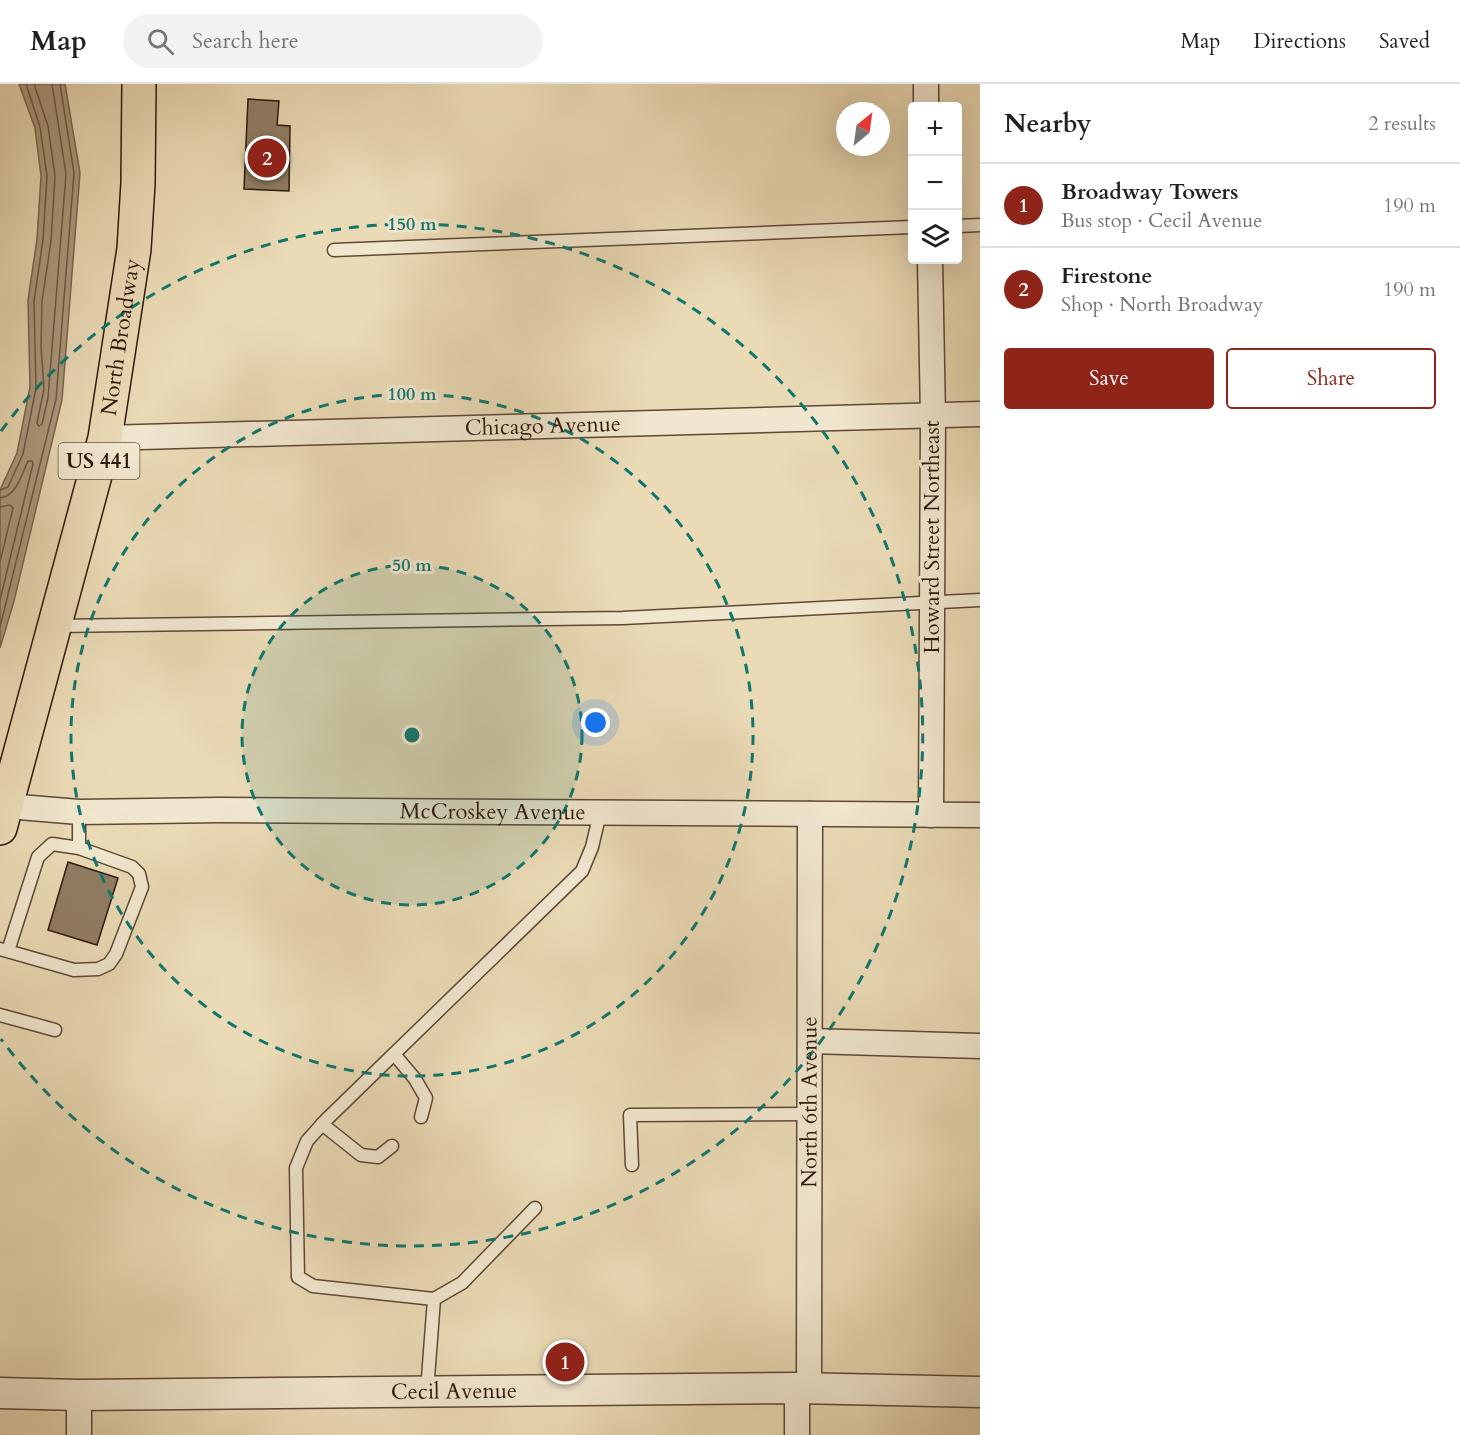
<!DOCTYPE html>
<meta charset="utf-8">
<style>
body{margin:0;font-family:Cardo,serif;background:#f2f2f2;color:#202124}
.controls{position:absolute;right:18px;top:18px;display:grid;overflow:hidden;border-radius:6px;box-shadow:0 6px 24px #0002}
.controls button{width:54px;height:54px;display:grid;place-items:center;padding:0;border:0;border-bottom:2px solid #e0e0e0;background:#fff;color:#202124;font:30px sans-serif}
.compass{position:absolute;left:836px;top:18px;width:54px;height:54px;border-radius:50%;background:#fff;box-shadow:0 6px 24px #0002;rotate:29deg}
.you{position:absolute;left:596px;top:639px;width:21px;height:21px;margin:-15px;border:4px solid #fff;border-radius:50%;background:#1a73e8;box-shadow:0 0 0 9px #1a73e833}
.badge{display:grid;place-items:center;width:39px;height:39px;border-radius:50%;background:#8f2418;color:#fff;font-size:20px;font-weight:700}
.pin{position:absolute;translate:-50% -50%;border:3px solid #fff;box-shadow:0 2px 6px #0006}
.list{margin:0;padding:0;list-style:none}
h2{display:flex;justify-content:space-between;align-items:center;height:78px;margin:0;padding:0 24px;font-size:26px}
h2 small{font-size:20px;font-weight:400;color:#757577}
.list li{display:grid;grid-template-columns:39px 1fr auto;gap:18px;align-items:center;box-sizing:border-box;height:84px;padding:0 24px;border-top:2px solid #e0e0e0}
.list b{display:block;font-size:22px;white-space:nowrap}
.list p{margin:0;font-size:20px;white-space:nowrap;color:#757577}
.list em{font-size:20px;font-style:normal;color:#757577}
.actions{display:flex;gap:12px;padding:18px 24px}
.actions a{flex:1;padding:14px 0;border:2px solid #8f2418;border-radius:6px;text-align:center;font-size:21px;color:#8f2418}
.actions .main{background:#8f2418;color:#fff}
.icon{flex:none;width:33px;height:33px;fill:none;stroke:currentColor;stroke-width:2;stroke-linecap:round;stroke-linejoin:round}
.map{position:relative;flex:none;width:980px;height:1351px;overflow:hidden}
header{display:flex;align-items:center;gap:36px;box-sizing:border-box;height:84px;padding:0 30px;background:#fff;border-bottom:2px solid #e0e0e0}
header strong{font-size:28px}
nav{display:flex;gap:33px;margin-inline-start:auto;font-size:21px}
.search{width:420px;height:54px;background:#f2f2f2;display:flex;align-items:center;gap:15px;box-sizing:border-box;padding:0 21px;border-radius:33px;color:#757577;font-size:22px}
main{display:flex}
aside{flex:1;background:#fff}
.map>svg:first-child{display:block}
.water{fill:#aa987c;stroke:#78654f;stroke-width:1.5}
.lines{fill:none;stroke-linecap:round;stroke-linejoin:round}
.shore{stroke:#6c5844;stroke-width:1.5}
.building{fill:#907d64;stroke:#2e180c;stroke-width:1.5}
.service-casing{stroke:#5d4836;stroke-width:15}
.minor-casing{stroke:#5d4836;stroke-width:27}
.tertiary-casing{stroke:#5d4836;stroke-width:33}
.primary-casing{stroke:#2e180c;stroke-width:36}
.service{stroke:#f1e7cf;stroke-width:12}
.minor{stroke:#f1e7cf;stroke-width:24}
.tertiary{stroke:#f1e7cf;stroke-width:30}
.primary{stroke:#eadab5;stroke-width:33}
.ring{fill:none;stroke:#0f766e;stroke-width:3;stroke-dasharray:10 8}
.labels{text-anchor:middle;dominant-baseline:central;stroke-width:6;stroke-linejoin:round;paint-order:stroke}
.shield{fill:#f1e7cf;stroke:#685646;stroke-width:1.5}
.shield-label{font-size:21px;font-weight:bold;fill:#2e180c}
.street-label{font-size:22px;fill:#2e180c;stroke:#f1e7cf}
.centre{fill:#0f766e;stroke:#f1e7cf;stroke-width:3}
.ring-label{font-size:18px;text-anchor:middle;font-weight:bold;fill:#0f766e;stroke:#f1e7cf;stroke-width:6;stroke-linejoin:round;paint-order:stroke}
</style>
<header>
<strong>Map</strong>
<div class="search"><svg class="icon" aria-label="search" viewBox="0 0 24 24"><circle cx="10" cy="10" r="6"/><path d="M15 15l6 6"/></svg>Search here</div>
<nav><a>Map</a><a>Directions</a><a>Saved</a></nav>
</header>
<main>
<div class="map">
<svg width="980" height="1351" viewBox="0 0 980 1351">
<rect width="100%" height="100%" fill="#eadab5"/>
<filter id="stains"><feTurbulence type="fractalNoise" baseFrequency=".00333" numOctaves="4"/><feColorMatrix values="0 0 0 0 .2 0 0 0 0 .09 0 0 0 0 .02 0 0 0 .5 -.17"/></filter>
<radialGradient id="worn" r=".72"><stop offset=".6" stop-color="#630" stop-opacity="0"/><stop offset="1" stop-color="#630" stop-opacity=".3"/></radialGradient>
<path class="water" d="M19,0H65L80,89L62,316L14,517L0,564V406L17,369L30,303L28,216L37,155L41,92L35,44Z"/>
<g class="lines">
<g class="shore">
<path d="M34,0L48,42L55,92L51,157L42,217L41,262L44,305L37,339L39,342L42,340L48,314L66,90L52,0"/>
<path d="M0,406L8,403L23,370L36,304L34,217L43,156L47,92L40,43L26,0"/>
<path d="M0,414C17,412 21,391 28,377H32L33,380L0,516"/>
<path d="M0,423L10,421L13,424L0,478"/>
<path d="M0,543L56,315L74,89L60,0"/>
</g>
</g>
<g class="building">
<path d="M248,15L279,17L277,41L290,42L289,107L244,105Z"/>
<path d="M68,778L118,794L97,861L48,846Z"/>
</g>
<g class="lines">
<g class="service-casing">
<g id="service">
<path d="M958,142L980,141"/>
<path d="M334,166L912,143"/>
<path d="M55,542L623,534L980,516"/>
<path d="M79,764V728"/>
<path d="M0,865L74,886L98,885L109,880L116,870L142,803L139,790L132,783L79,764L52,760L38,773L8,867"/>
<path d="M0,931L55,946"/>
<path d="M394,970L415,995L426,1014L421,1033"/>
<path d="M322,1040L361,1071L378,1073L392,1062"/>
<path d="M632,1081L630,1031L810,1030"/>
<path d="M434,1215L462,1199L535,1124"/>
<path d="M427,1307L434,1215L313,1202L298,1193L296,1084L307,1057L326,1036L582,787L592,763L600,729"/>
</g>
</g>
<g class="minor-casing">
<g id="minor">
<path d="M926,0V22"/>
<path d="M930,176L933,333L931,731"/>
<path id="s1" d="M105,354L980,330"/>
<path id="s2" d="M7,722L79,728L220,726L980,731"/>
<path d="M810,957L980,962"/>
<path id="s3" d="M809,1304L810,730"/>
<path d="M79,1351V1311"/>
<path d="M797,1351V1304"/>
</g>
</g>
<g class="tertiary-casing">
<g id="tertiary">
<path id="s4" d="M0,1309L79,1311L797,1304L980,1308"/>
</g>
</g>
<g class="primary-casing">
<g id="primary">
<path id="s5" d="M0,744L105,354L134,165L138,99L139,0"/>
</g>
</g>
<use href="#service" class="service"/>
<use href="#minor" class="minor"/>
<use href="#tertiary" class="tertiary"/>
<use href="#primary" class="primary"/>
</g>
<circle cx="412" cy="651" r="170" fill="#0f766e" fill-opacity=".12"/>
<g class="ring">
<circle cx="412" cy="651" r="170"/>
<circle cx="412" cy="651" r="341"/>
<path d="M1 347A511 511 0 1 1 1 955"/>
</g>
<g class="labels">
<rect class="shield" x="58.5" y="359" width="81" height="36" rx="4.5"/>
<g class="shield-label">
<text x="99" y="377">US 441</text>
</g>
<g class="street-label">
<text stroke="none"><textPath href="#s5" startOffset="506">North Broadway</textPath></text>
<text stroke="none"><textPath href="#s1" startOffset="438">Chicago Avenue</textPath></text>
<text transform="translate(932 453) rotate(-90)">Howard Street Northeast</text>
<text stroke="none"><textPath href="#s2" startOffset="486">McCroskey Avenue</textPath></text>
<text stroke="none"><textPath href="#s3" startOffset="286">North 6th Avenue</textPath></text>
<text stroke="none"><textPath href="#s4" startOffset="454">Cecil Avenue</textPath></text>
</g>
</g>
<circle cx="412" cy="651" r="9" class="centre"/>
<g class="ring-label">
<text x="412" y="146">150 m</text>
<text x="412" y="316">100 m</text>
<text x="412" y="487">50 m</text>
</g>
<rect width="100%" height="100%" filter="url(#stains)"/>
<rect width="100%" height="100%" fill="url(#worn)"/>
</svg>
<div class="controls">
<button>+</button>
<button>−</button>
<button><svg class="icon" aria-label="layers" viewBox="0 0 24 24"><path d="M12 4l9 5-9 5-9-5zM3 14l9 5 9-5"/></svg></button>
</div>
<svg class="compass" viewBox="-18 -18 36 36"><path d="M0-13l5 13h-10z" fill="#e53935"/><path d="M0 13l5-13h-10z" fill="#757577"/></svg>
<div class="you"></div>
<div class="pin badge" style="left:565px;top:1278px">1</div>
<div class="pin badge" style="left:267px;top:74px">2</div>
</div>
<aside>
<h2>Nearby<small>2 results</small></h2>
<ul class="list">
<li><span class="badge">1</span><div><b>Broadway Towers</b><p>Bus stop · Cecil Avenue</p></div><em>190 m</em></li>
<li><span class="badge">2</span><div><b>Firestone</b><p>Shop · North Broadway</p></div><em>190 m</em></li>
</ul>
<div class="actions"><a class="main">Save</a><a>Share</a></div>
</aside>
</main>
